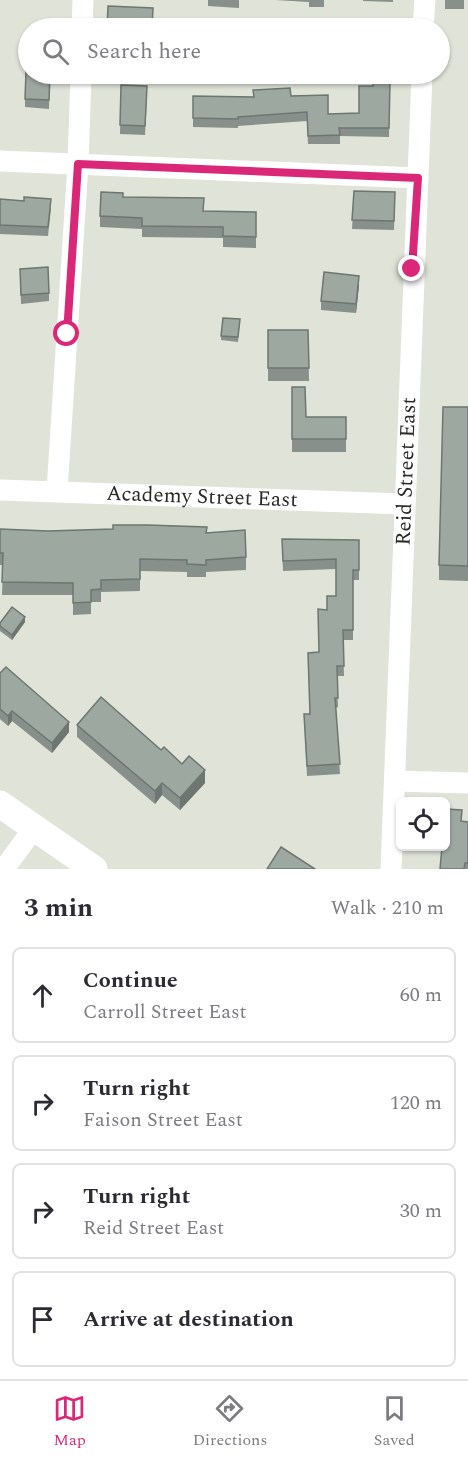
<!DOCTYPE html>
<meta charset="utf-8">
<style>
body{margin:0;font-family:Spectral,serif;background:#f2f2f3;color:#2b2b33}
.controls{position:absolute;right:18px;bottom:18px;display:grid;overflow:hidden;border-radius:9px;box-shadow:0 2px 4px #0004}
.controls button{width:54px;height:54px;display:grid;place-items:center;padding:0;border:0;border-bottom:2px solid #e1e1e2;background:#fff;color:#2b2b33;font:30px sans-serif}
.stop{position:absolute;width:18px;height:18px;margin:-14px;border:4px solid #db2777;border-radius:50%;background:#fff}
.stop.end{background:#db2777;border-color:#fff;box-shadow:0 2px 6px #0008}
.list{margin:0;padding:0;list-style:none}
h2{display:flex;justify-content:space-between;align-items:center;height:78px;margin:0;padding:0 24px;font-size:26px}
h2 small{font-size:20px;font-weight:400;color:#7c7c81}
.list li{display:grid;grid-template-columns:39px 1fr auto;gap:18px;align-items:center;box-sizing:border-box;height:96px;margin:0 12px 12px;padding:0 12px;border:2px solid #e1e1e2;border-radius:9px}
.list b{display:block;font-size:22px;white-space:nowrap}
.list p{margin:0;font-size:20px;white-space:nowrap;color:#7c7c81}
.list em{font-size:20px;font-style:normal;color:#7c7c81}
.icon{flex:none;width:33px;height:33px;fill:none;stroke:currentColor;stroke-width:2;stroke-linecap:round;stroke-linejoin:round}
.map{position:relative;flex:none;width:468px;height:869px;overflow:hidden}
.search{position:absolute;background:#fff;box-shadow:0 2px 4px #0004;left:18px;right:18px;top:18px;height:66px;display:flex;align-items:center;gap:15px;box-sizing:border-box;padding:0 21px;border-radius:33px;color:#7c7c81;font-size:22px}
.sheet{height:510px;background:#fff}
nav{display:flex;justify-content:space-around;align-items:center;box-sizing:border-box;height:84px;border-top:2px solid #e1e1e2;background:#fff;font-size:16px;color:#7c7c81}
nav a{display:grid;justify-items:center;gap:3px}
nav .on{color:#db2777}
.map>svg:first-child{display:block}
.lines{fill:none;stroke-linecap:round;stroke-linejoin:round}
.minor{stroke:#fff;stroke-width:21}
.major{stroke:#fff;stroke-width:27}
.wall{fill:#87908a}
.shaded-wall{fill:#6e7671}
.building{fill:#9da8a1;stroke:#6e7671;stroke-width:1.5}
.route{stroke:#db2777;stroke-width:8}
.labels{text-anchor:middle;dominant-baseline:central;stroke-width:6;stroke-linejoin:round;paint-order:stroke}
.street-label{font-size:21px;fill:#292a26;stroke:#dfe3d8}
</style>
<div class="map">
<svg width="468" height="869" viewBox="0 0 468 869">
<rect width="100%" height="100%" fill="#dfe3d8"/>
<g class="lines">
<g class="minor">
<path d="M82,28L83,0"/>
<path d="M423,28L425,0"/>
<path d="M0,161L418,178"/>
<path id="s1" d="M0,490L404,504"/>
<path d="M57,491L78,164L81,74"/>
<path d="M395,781L468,783"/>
<path d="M4,869L34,828"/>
<path id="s2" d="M391,869L422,74"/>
</g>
<path class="major" d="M0,804L94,869"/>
</g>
<g class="wall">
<path d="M208,0H239V8L208,6Z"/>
<path d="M275,0H324V7H309V2Z"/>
<path d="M363,0H393V2L363,1Z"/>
<rect x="445" y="0" width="19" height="9"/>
<path d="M50,74L49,109L25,107V99Z"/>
<path d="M390,81L389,137L340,136V144H308L307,121L238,126V128L193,127V96L253,97L291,96L328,114L359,113L373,86Z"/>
<path d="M121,85L147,95L145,135L120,134Z"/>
<path d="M354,191L395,192L394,230L352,229Z"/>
<path d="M123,197L204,211L256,212V248L223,247V238L142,237V229L100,227V216Z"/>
<path d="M0,199L51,208L48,236L0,234Z"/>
<path d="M20,269L49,293V301L21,304Z"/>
<path d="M359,285L356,313L321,310V301Z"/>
<path d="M240,319L238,342L221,340V336Z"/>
<path d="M268,330H308L309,381H268Z"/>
<path d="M292,387L306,417H346V452H292Z"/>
<path d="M468,407V581L439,580V565Z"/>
<path d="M0,529L48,531L206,533L246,557V570L206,572V577H187V572L140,571V591L101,592V602H91V614L73,615V595H2L3,565H0Z"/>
<path d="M359,540V580H353V640H343L344,676H337L338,707L336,708L340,774L307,776L304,714H309L319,652L327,610L336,596V569L283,571L282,549Z"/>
<path d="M25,622L12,640L0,631V623Z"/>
<path d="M0,673L69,732L52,753L12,721L8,726L0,719Z"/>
<path d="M77,725L161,750L205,783L180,810L162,795L155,804L77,737Z"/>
<path d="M461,821L468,822V869H440Z"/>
</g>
<g class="shaded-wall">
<path d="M359,276V285L356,313V304Z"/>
<path d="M25,617V622L12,640V635Z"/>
<path d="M12,711V721L8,726V716Z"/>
<path d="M69,722V732L52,753V743Z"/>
<path d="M205,770V783L180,810V798Z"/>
<path d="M162,783V795L155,804V791Z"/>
</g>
<g class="building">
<path d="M108,6L153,8L152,28H107Z"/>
<path d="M26,72L28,73V74H50L49,100L25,99Z"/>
<path d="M373,81H390L389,128H339L340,135L308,136L307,112L238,117V119L193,118V96L254,97L253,90L290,88L291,96L328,95V114L359,113V86H373Z"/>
<path d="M121,85L147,86L145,126L120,125Z"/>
<path d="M354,191L395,192L394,221L352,220Z"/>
<path d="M101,192L123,193V197L204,198L203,211L256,212V237L223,236V227L142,226V218L100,216Z"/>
<path d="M24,197L51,199L48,227L0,225V199L24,201Z"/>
<path d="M48,267L49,293L21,295L20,269Z"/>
<path d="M324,272L359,276L356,304L321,301Z"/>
<path d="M223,318L240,319L238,337L221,336Z"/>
<path d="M268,330H308L309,368H268Z"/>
<path d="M292,387H305L306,417H346V439H292Z"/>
<path d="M443,407H468V566L439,565Z"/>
<path d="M113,525H147L207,527L206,533L245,530L246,557L206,560V565L187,564V560L140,559V579L101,580V589L91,590V602L73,603V583L2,582L3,553H0V529L48,531L113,529Z"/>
<path d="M282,539L359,540V570H353V630H343L344,666H337L338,698H335L340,764L307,766L304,714H310L308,653L319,652L318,609L327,610V596H336V559L283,561Z"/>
<path d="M12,607L25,617L12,635L0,626V623Z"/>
<path d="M6,667L69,722L52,743L12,711L8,716L0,709V673Z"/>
<path d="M101,697L161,750L164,747L182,764L189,756L205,770L180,798L162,783L155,791L77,725Z"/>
<path d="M446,809L462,810L461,821L468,822V863H465L464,869H440L442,846H446Z"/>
<path d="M281,847L315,869H267Z"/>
</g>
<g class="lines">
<path class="route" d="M67,334L78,164L418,178L412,269"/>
</g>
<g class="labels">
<g class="street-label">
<text stroke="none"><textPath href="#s2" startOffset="398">Reid Street East</textPath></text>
<text stroke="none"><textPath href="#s1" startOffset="202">Academy Street East</textPath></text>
</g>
</g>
</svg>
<div class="controls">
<button><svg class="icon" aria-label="locate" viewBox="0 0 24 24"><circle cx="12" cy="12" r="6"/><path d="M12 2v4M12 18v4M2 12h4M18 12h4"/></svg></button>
</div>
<div class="stop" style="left:67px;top:334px"></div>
<div class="stop end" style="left:412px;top:269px"></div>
<div class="search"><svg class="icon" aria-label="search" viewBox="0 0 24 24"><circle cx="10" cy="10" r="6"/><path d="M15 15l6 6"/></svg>Search here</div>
</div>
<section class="sheet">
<h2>3 min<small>Walk · 210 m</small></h2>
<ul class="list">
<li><svg class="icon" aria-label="ahead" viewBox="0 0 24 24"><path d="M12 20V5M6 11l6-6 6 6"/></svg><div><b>Continue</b><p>Carroll Street East</p></div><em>60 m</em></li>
<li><svg class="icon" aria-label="right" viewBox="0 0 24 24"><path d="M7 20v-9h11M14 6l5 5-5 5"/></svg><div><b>Turn right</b><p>Faison Street East</p></div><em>120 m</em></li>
<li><svg class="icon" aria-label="right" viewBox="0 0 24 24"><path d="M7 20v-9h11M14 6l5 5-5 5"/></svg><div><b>Turn right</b><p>Reid Street East</p></div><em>30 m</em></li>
<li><svg class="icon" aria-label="arrive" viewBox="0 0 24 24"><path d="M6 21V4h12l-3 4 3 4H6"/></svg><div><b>Arrive at destination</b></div></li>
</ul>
</section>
<nav>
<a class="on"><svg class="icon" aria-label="map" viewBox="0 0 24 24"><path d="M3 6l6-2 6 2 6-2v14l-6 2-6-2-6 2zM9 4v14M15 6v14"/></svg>Map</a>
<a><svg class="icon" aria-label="directions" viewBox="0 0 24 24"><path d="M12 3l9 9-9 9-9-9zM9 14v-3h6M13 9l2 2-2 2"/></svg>Directions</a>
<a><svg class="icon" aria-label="saved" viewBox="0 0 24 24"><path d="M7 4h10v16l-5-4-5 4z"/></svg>Saved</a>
</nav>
